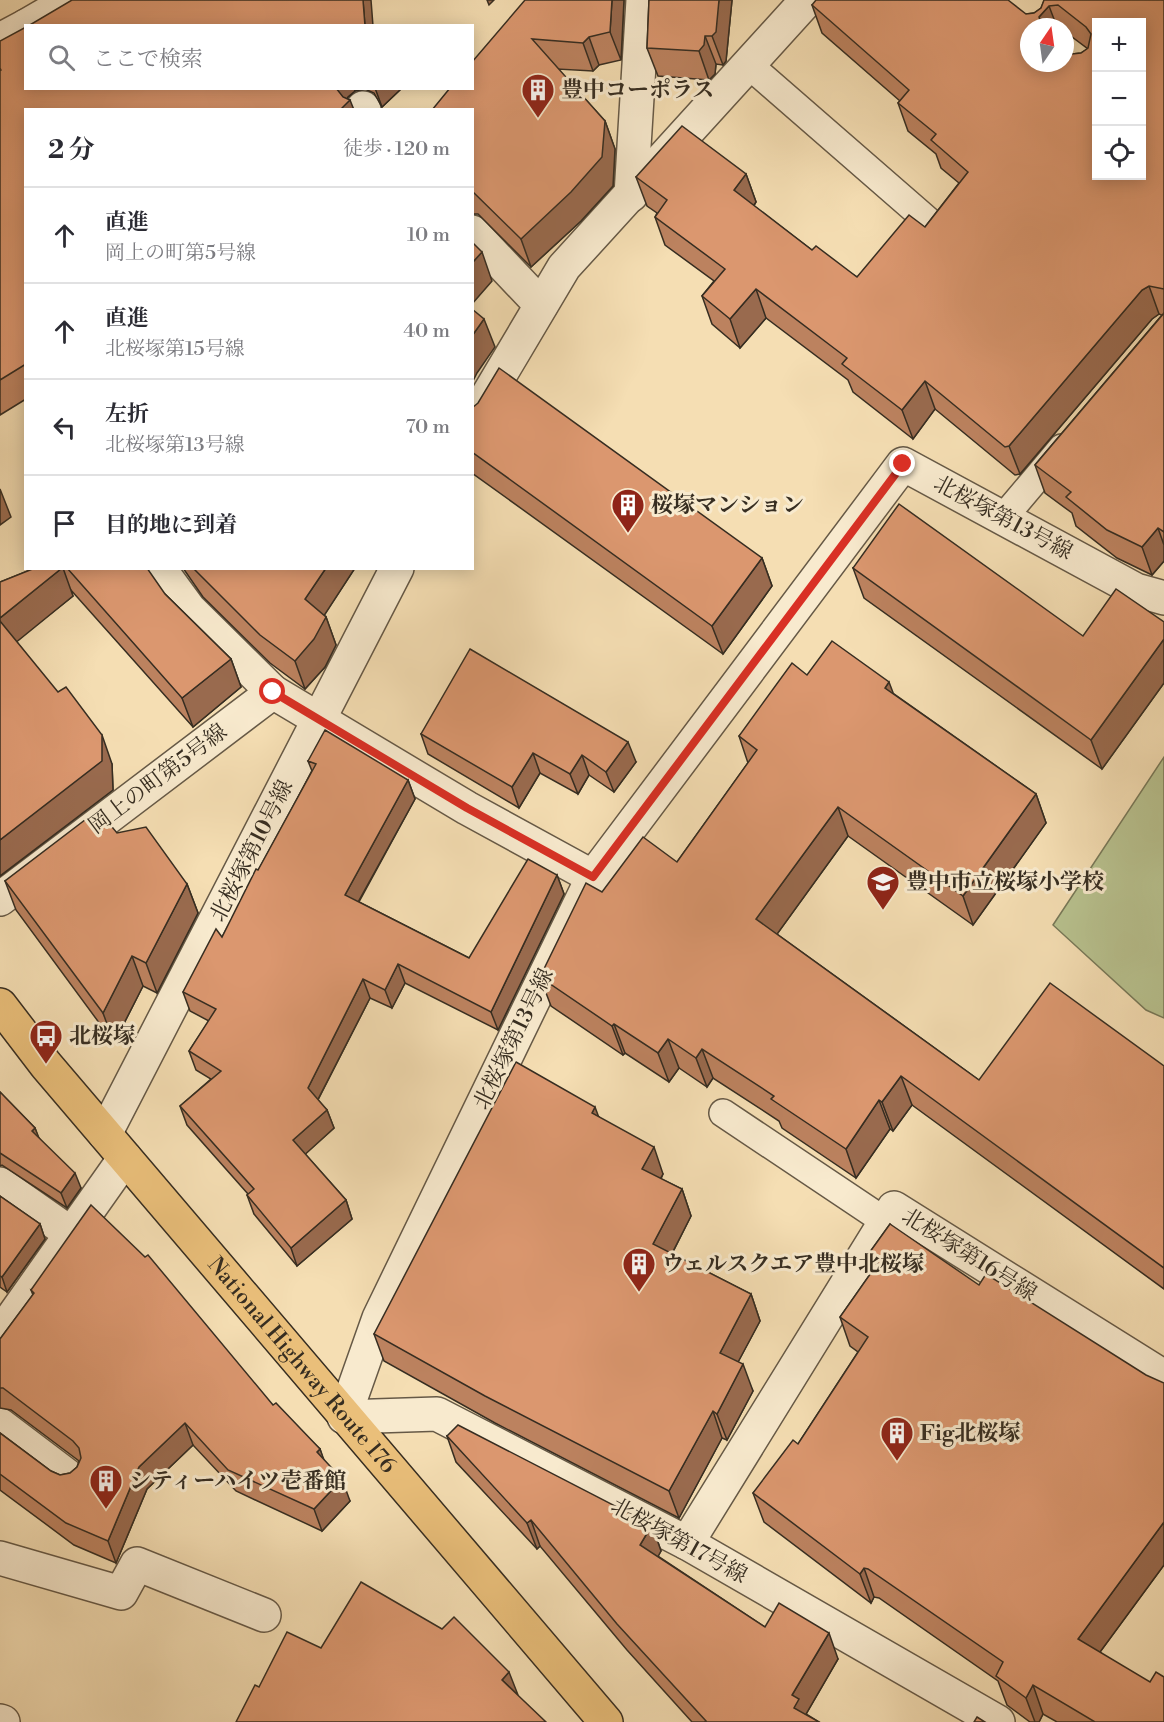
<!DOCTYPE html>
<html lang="ja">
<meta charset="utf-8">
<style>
body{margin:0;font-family:"Libre Bodoni","Noto Serif JP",serif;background:#f7f7f7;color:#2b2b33}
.controls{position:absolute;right:18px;top:18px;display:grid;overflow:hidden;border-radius:0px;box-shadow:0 3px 15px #0003}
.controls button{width:54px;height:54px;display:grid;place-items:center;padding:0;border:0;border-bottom:2px solid #e1e1e2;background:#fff;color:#2b2b33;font:30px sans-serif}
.compass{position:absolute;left:1020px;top:18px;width:54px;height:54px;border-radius:50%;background:#fff;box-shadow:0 3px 15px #0003;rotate:13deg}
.stop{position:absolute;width:18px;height:18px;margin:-14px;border:4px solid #d93025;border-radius:50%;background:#fff}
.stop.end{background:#d93025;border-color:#fff;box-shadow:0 2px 6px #0008}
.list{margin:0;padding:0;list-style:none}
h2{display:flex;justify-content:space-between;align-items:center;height:78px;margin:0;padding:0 24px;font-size:26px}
h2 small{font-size:20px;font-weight:400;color:#7c7c81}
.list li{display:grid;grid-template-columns:39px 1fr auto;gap:18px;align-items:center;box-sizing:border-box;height:96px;padding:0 24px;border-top:2px solid #e1e1e2}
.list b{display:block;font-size:22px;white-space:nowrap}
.list p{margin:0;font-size:20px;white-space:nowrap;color:#7c7c81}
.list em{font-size:20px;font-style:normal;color:#7c7c81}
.icon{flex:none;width:33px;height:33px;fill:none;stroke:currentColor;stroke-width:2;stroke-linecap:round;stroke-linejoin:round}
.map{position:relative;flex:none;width:1164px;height:1722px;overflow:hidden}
.search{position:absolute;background:#fff;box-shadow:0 3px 15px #0003;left:24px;top:24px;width:450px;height:66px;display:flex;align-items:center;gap:15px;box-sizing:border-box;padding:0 21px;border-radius:0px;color:#7c7c81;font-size:22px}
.panel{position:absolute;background:#fff;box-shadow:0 3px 15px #0003;left:24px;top:108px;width:450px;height:462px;border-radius:0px}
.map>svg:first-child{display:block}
.green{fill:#b8c28f;stroke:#777858;stroke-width:1.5}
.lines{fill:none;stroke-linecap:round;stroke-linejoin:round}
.service-casing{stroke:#665946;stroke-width:30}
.minor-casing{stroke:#665946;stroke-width:36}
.tertiary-casing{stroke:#665946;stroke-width:36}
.trunk-casing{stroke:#362d21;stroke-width:36}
.service{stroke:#f8eace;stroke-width:27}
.minor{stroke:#f8eace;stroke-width:33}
.tertiary{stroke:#f8eace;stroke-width:33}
.trunk{stroke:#eabf7a;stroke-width:33}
.wall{fill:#bc825f;stroke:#362d21;stroke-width:1.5;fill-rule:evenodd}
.shaded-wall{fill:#996a4e;stroke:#362d21;stroke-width:1.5}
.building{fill:#db976f;stroke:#362d21;stroke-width:1.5;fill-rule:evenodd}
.route{stroke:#d93025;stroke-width:8}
.labels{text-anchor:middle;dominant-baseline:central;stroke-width:6;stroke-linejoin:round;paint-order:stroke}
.poi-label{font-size:22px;font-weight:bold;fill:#362d21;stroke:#f8eace;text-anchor:start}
.street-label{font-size:22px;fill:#362d21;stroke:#f8eace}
</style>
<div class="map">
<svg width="1164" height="1722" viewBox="0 0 1164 1722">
<rect width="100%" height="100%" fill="#f5deb3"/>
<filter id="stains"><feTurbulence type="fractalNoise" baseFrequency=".00333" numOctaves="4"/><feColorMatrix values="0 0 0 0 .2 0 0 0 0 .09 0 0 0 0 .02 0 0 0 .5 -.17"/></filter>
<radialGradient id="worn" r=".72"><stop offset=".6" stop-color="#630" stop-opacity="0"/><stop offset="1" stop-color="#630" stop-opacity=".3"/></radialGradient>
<path class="green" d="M1164,757V1018L1146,1010L1053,925Z"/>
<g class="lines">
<g class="service-casing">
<g id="service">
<path d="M749,65L927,220"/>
<path d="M1003,518L1062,448"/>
<path d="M723,1113L886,1222"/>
</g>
</g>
<g class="minor-casing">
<g id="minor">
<path d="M363,108L364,110"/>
<path d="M631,195L643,0"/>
<path d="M472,232L541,305"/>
<path d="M472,422L564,267L807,0"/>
<path d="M159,568L189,609L273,692"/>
<path d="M0,899L273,692L467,808L593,877"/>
<path d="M105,1134L397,568"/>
<path d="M0,1184L70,1233"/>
<path d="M0,1335L125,1158"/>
<path d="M0,1425L70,1478"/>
<path d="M687,1543L894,1208L1164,1377"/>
<path d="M0,1558L121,1593L137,1564L264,1615"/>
<path d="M0,1721L3,1722"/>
<path d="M998,1722L687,1543L437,1414L344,1417L379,1318L593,877L903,464L1136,590L1164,598"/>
</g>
</g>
<g class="tertiary-casing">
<g id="tertiary">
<path d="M26,26L71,0"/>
<path d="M0,40L26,26"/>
</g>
</g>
<g class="trunk-casing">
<g id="trunk">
<path id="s1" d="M0,1005L46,1065L606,1722"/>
</g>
</g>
<use href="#service" class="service"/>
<use href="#minor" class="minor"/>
<use href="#tertiary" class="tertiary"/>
<use href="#trunk" class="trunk"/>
</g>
<g class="wall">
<path d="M624,0L621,60L599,65L593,71L558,69L605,121L615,149L613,186L581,221L531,267L478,214H472V62Z"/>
<path d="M649,0H732L726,61L723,65L716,64L715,74L709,80L658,76L647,48Z"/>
<path d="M1164,0V561L1152,575L1117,558L1076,526L1072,513L1045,493L1035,465L1162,315L1159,314L1152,319L1020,474L1015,475L935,409L913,439L853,392L848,380L766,318L740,348L712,324L702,296L714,281L665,245L655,217L657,213L647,206L636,177L746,174L756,202L754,206L812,250L857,277L925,227L959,183L941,168L936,154L908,131L898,103L900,101L822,33L812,5L1026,14L1034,13L1041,8L1044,1ZM1029,27H1065V34H1068L1088,49L1081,53L1072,54Z"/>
<path d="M0,41L26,88H402L382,107L374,93L365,89L355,91L348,97L26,110V399L0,415Z"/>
<path d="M472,408L762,558L772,586L723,654L472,473Z"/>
<path d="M35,568H67L165,594L231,659L241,687L193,727L70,589L73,596L16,641L112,764L113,790L0,876V582Z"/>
<path d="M183,568H355L324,615L326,617L336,645L325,667L305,689L270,663L203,597Z"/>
<path d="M853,568L1083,636L1164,622V683L1102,769L864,598Z"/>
<path d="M807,675L894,694L1036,794L1046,823L973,925L848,836L777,934L979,1080L1164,1066V1289L912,1105L893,1131L890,1129L856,1178L782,1128L779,1121L713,1078L707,1087L679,1068L669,1082L625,1053L623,1055L551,1006L540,977L602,892L677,862L748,763L739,736Z"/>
<path d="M421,734L636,762L614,792L589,775L578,794L540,773L519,808L428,754Z"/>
<path d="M308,761L408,780L415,799L359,902L469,958L557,875L564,894L498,1030L405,983L392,1008L370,998L318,1100L327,1110L334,1128L305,1154L346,1200L352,1219L297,1266L254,1214L247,1195L248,1194L187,1125L180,1106L211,1079L196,1070L189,1051L209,1021L190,1011L183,992L222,937L312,771Z"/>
<path d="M117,833L187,884L198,913L157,993L143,986L114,1043L16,910L5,881Z"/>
<path d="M0,1092L35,1128L38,1137L81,1188L67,1208L2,1165L0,1166Z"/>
<path d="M599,1117L663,1174L661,1179L682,1189L691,1216L672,1254L751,1294L760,1321L738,1362L753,1391L727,1440L722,1438L679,1518L495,1423L384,1361L374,1334Z"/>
<path d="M0,1196L40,1224L45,1239L7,1292L0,1287Z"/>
<path d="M890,1224L1164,1565L1100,1652L1164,1722H1057L1043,1714L1039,1722H1030L1007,1705L998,1681L879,1598L874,1597L871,1603L764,1522L753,1493L798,1444L858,1352L850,1346L840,1317L873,1270L867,1256Z"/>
<path d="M31,1290L273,1405L320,1449L323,1459L350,1501L322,1531L236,1491L193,1445L147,1489L116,1563L74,1545L0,1490V1433L51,1471L60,1475L70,1473L77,1467L79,1461L11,1410L0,1408V1339L33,1295Z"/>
<path d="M447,1436L652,1525L661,1551L658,1556L765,1627L838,1659L806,1714L819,1722H692L627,1650L540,1546L537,1549L456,1462Z"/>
</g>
<g class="shaded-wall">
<path d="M363,0H371L373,26H365Z"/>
<path d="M487,0H494L489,5Z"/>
<path d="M612,0H624L621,60L610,32Z"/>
<path d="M719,0H732L726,61L723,65L712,36Z"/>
<path d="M1049,6L1057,27H1042L1039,17Z"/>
<path d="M705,36L716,64L715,74L709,80L699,51Z"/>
<path d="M589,37L599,65L593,71L583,43Z"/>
<path d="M336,88H354L355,91L348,97L345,104L350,100L354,110H340Z"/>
<path d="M375,88H402L382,107Z"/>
<path d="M605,121L615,149L613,186L581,221L531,267L521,239Z"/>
<path d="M746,174L756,202L744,219L734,190Z"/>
<path d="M482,252L492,281L472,304V263Z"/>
<path d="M1149,286L1159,314L1152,319L1020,474L1009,446L1142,290Z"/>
<path d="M756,289L766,318L740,348L730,319Z"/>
<path d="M484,319L495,347L477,373L472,383V336Z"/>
<path d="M925,381L935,409L913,439L902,410Z"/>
<path d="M0,489L11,517L0,525Z"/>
<path d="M1158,528L1164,545V561L1152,575L1142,547Z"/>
<path d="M762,558L772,586L723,654L712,626Z"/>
<path d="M62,568H63L73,596L9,648L0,624V618Z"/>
<path d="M326,568H355L316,628L305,599Z"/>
<path d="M326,617L336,645L325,667L305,689L295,661Z"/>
<path d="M1164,639V683L1102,769L1091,740Z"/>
<path d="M231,659L241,687L193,727L182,698Z"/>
<path d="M889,682L900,711L885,688Z"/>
<path d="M102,735L112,764L113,790L0,876V840Z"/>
<path d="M628,742L636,762L614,792L606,772Z"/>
<path d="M533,753L540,773L519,808L512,787Z"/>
<path d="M582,755L589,775L578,794L570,774Z"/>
<path d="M408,780L415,799L352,913L345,895Z"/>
<path d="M1036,794L1046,823L973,925L963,896Z"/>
<path d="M838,807L848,836L767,948L756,919Z"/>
<path d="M557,875L564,894L498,1030L491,1012Z"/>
<path d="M187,884L198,913L157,993L146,963Z"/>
<path d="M132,956L143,986L114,1043L103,1013Z"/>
<path d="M398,964L405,983L392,1008L385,990Z"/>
<path d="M363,979L370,998L314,1107L308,1088Z"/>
<path d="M614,1024L625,1053L623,1055L612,1026Z"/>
<path d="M668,1039L679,1068L669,1082L658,1053Z"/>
<path d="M702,1049L713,1078L707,1087L696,1058Z"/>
<path d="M901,1076L912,1105L893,1131L882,1102Z"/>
<path d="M879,1100L890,1129L856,1178L846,1149Z"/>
<path d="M595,1107L605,1134L592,1113Z"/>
<path d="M327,1110L334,1128L300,1159L293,1140Z"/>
<path d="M35,1128L41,1143L32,1131Z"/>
<path d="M654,1147L663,1174L651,1195L642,1169Z"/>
<path d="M75,1173L81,1188L67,1208L61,1193Z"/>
<path d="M682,1189L691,1216L663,1271L653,1244Z"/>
<path d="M346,1200L352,1219L297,1266L291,1248Z"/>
<path d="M40,1224L45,1239L7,1292L2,1277Z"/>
<path d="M751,1294L760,1321L729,1379L720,1353Z"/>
<path d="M743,1364L753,1391L727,1440L717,1414Z"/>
<path d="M713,1411L722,1438L679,1518L669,1491Z"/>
<path d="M185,1423L193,1445L147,1489L116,1563L108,1541L139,1467Z"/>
<path d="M320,1449L328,1471L317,1452Z"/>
<path d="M342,1479L350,1501L322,1531L314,1509Z"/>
<path d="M531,1520L540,1546L537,1549L527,1523Z"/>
<path d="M1164,1522V1565L1089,1667L1078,1639Z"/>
<path d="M652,1525L661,1551L650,1571L640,1545Z"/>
<path d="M864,1568L874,1597L871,1603L860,1574Z"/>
<path d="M829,1633L838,1659L805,1716L794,1708L792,1695Z"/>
<path d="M509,1672L518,1695L502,1680Z"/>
<path d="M1033,1685L1043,1714L1039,1722H1035L1026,1698Z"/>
</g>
<g class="building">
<path d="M72,0H363L365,26H28Z"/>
<path d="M525,0H612L610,32L589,37L583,43L532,39L605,121L602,157L571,192L521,239L472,191V110H432L450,88H472V62Z"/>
<path d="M649,0H719L716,32L712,36H705L704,45L699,51L647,48Z"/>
<path d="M816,0H1008L1026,14L1034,13L1041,8L1044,0H1164V289L1149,286L1142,290L1009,446L1005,447L925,381L902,410L842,364L847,358L756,289L730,319L702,296L725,269L655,217L667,200L636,177L682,126L746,174L734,190L812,250L816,246L857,277L909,215L925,227L968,172L931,140L936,134L898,103L909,90L812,5ZM1058,5L1086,27L1091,34L1088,48L1081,53L1072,54L1065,48V63H1029V27H1042L1039,17L1049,6ZM1096,22H1142V176H1096Z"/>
<path d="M26,27V88H336L343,97L350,100L340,110H26V364L0,380V71L1,70L0,68V41Z"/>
<path d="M472,242L482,252L472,263Z"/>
<path d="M472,309L484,319L472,336Z"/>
<path d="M1164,313V532L1158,528L1142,547L1107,530L1066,497L1071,492L1035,465Z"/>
<path d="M499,368L762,558L712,626L472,452V408L478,403Z"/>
<path d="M899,504L1083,636L1116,589L1164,622V639L1091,740L853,568Z"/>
<path d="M35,568H62L0,618V582Z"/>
<path d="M67,568H147L165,594L231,659L182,698Z"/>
<path d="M193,568H326L305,599L326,617L314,639L295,661L260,635Z"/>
<path d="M0,621L58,692L66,687L102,735V761L0,840Z"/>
<path d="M832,641L889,682L885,688L1036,794L963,896L838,807L756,919L979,1080L1050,983L1164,1066V1268L901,1076L882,1102L879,1100L846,1149L771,1099L774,1096L702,1049L696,1058L668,1039L658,1053L614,1024L612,1026L540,977L586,883L602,892L643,837L677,862L757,750L739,736L792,663L807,675Z"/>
<path d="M470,649L628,742L606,772L582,755L570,774L533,753L512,787L421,734Z"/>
<path d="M325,730L408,780L345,895L469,958L528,859L557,875L491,1012L398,964L385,990L363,979L308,1088L327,1110L293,1140L346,1200L291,1248L247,1195L254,1189L180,1106L221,1071L189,1051L216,1009L183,992L216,929L222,937L256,869L258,870L316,764L308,761Z"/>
<path d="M98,810L117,833L146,827L187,884L146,963L132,956L103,1013L5,881Z"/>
<path d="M516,1062L595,1107L592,1113L654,1147L642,1169L682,1189L653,1244L751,1294L720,1353L743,1364L717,1414L713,1411L669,1491L485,1396L374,1334Z"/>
<path d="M0,1092L35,1128L32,1131L75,1173L61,1193L0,1153Z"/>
<path d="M0,1196L40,1224L2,1277L0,1276Z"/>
<path d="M91,1205L145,1257L148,1255L273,1405L276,1403L320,1449L317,1452L342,1479L314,1509L228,1470L185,1423L139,1467L108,1541L66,1523L0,1474V1433L51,1471L60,1475L70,1473L77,1467L81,1458L79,1448L73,1441L3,1388H0V1339L34,1293L31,1290Z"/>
<path d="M890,1224L979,1285L986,1274L1146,1375L1164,1383V1522L1078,1639L1150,1682L1156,1672L1164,1677V1722H1095L1033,1685L1026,1698L996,1676L1003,1662L868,1569L864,1568L860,1574L753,1493L793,1440L798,1444L868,1337L840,1317L878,1263L867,1256Z"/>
<path d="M458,1425L652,1525L640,1545L765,1627L779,1603L829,1633L792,1695L799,1699L794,1708L819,1722H705L706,1721L617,1624L531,1520L527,1523L447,1436Z"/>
<path d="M361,1582L442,1629L454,1617L509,1672L502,1680L546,1722H236L255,1685L259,1687L287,1632L321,1648Z"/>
<path d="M977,1717L985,1722H974Z"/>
</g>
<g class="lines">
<path class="route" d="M273,692L467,808L593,877L903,464"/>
</g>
<defs>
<g id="building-pin" transform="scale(1.725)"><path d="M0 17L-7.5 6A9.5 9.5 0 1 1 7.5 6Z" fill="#8f2418" stroke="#f8eace"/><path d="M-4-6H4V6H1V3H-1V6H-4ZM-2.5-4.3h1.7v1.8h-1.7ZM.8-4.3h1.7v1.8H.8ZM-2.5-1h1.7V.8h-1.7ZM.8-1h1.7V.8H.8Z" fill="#fff"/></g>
<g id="school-pin" transform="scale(1.725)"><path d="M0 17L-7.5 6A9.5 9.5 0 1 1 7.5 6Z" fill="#8f2418" stroke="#f8eace"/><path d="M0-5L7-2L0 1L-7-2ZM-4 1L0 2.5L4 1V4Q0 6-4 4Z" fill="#fff"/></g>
<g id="bus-pin" transform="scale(1.725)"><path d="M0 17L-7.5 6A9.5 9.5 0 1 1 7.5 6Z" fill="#8f2418" stroke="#f8eace"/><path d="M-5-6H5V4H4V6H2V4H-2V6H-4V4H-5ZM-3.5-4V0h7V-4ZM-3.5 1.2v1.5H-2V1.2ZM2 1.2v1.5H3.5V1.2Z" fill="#fff"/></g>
</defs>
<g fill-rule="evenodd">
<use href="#building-pin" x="538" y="90"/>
<use href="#building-pin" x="628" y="505"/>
<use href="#school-pin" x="883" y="882"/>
<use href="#bus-pin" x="46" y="1036"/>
<use href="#building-pin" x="639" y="1264"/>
<use href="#building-pin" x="897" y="1433"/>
<use href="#building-pin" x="106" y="1481"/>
</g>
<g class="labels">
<g class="poi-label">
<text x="561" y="90">豊中コーポラス</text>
<text x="651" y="505">桜塚マンション</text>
<text x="906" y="882">豊中市立桜塚小学校</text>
<text x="69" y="1036">北桜塚</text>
<text x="662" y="1264">ウェルスクエア豊中北桜塚</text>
<text x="920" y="1433">Fig北桜塚</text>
<text x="129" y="1481">シティーハイツ壱番館</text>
</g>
<g class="street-label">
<text transform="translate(1003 518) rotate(28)">北桜塚第13号線</text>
<text transform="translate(158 779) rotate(-37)">岡上の町第5号線</text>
<text transform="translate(252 851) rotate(-63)">北桜塚第10号線</text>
<text transform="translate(514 1039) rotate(-64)">北桜塚第13号線</text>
<text transform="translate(969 1255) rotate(32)">北桜塚第16号線</text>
<text stroke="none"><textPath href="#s1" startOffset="470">National Highway Route 176</textPath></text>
<text transform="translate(679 1541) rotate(29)">北桜塚第17号線</text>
</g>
</g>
<rect width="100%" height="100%" filter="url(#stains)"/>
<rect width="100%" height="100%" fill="url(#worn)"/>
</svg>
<div class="controls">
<button>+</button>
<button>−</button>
<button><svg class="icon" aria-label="locate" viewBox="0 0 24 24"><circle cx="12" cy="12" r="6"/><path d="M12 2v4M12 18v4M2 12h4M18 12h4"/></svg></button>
</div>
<svg class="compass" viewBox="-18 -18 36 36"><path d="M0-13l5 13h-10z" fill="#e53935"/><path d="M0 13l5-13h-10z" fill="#7c7c81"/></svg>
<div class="stop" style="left:273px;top:692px"></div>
<div class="stop end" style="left:903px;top:464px"></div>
<div class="search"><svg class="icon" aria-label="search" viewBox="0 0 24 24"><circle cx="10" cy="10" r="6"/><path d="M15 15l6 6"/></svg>ここで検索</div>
<section class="panel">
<h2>2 分<small>徒歩 · 120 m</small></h2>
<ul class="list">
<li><svg class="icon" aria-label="ahead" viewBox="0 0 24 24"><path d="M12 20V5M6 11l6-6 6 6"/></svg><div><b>直進</b><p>岡上の町第5号線</p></div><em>10 m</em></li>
<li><svg class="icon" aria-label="ahead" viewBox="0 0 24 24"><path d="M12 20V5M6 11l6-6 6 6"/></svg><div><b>直進</b><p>北桜塚第15号線</p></div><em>40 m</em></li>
<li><svg class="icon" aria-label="left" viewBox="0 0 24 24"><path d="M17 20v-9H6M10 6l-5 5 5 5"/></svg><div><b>左折</b><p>北桜塚第13号線</p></div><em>70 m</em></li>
<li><svg class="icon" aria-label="arrive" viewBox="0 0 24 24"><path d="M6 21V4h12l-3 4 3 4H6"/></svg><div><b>目的地に到着</b></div></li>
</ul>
</section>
</div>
